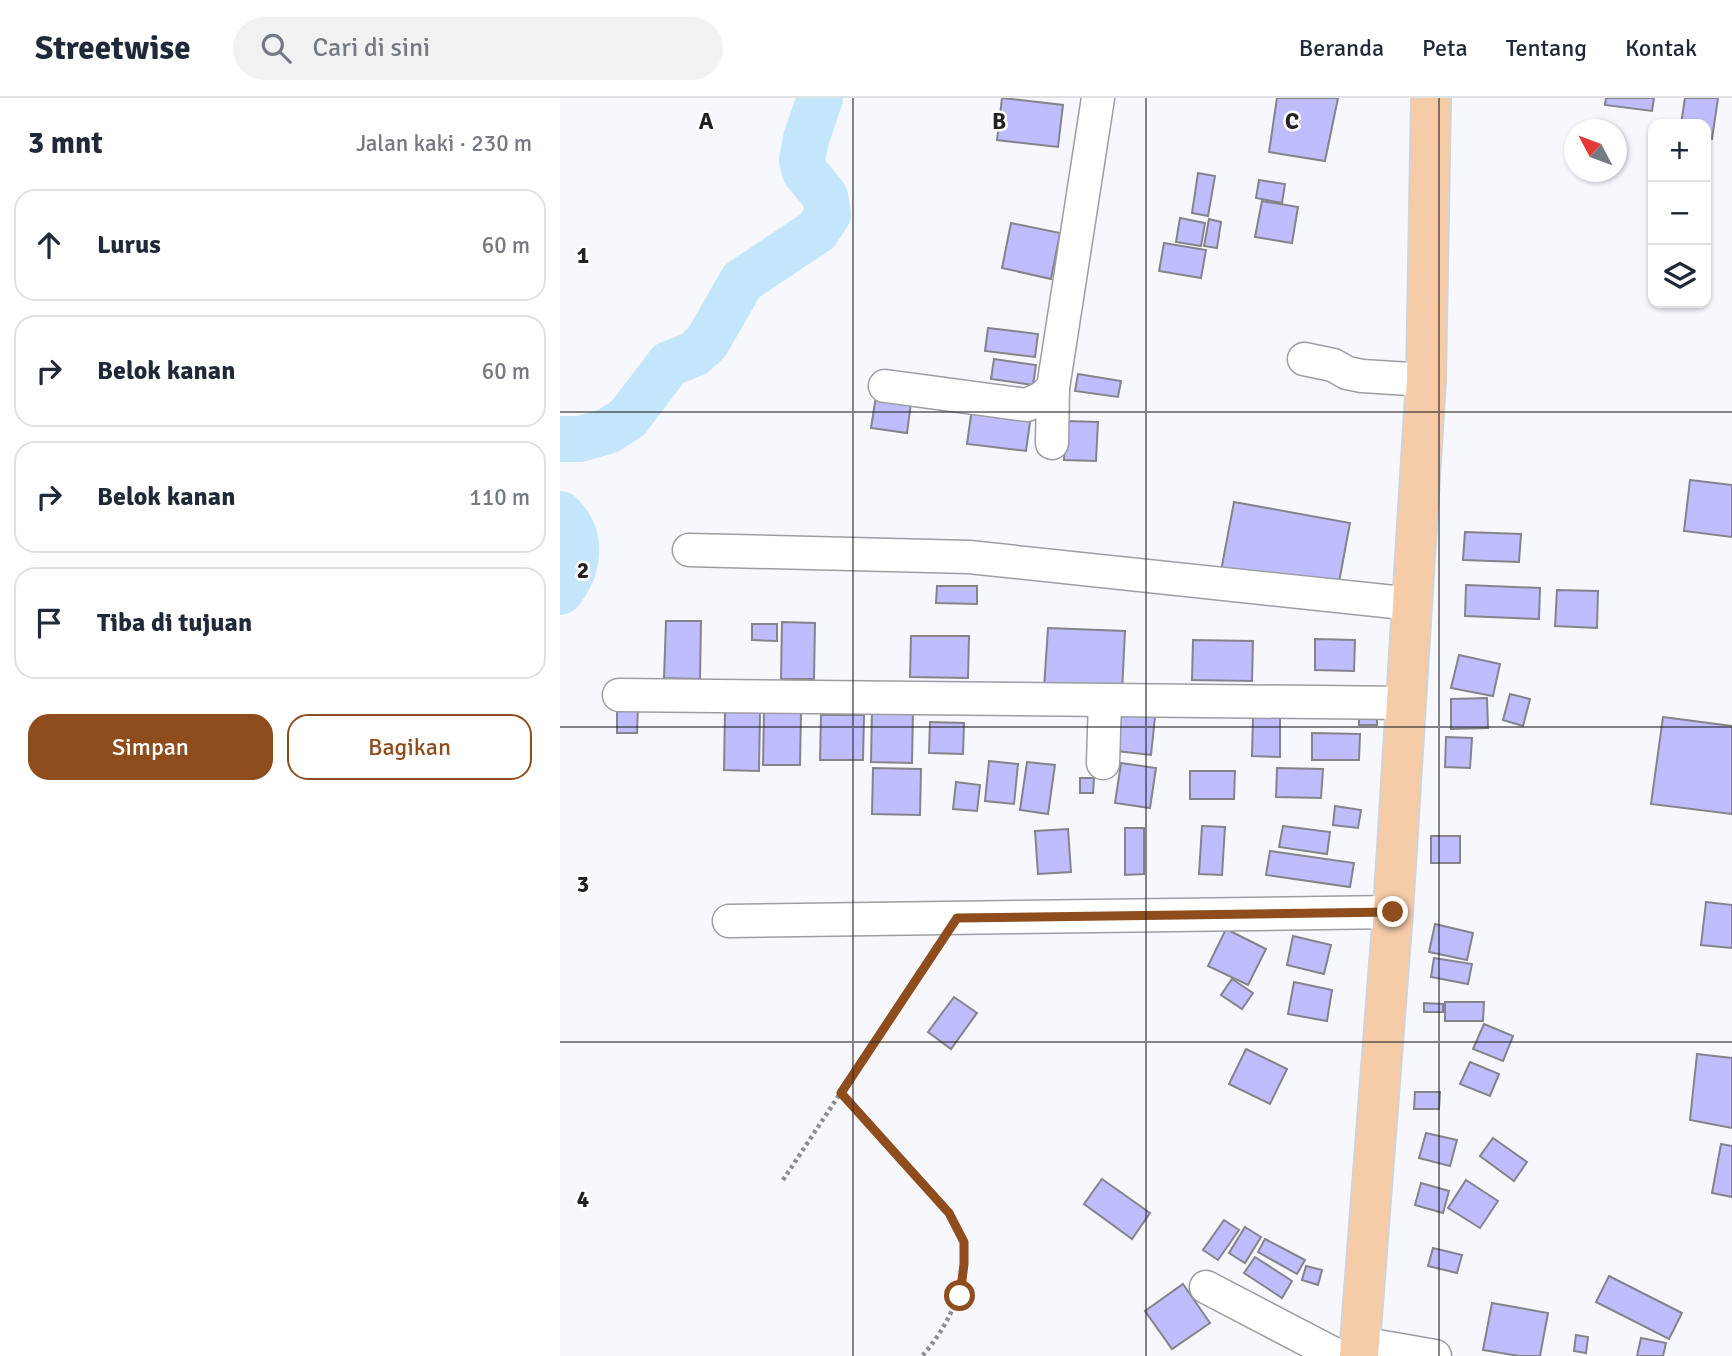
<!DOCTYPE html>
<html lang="id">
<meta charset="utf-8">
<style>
body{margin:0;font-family:Signika,sans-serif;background:#f2f2f3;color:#1f2937}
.controls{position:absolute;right:21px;top:21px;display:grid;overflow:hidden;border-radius:14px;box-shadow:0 2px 5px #0004}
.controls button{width:63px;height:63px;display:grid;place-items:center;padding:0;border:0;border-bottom:2px solid #e0e1e3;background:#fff;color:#1f2937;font:35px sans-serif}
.compass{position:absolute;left:1004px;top:21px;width:63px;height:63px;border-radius:50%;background:#fff;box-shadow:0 2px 5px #0004;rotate:311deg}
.stop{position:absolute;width:21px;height:21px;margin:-16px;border:5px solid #8f4c1c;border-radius:50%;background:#fff}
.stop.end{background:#8f4c1c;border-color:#fff;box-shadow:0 2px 7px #0008}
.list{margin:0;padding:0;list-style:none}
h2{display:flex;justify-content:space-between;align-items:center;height:91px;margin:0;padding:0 28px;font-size:30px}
h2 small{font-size:23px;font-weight:400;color:#747a83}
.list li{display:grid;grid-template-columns:46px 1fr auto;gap:21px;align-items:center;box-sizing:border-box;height:112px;margin:0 14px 14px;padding:0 14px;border:2px solid #e0e1e3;border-radius:21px}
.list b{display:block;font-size:26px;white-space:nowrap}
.list em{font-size:23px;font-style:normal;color:#747a83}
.actions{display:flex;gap:14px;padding:21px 28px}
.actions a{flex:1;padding:16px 0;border:2px solid #8f4c1c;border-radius:21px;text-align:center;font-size:24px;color:#8f4c1c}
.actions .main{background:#8f4c1c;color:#fff}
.icon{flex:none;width:38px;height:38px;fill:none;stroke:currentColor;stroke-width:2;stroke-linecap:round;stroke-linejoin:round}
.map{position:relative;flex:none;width:1172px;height:1258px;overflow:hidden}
header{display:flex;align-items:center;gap:42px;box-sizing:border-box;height:98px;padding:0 35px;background:#fff;border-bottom:2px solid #e0e1e3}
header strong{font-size:33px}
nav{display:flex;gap:38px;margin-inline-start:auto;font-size:24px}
.search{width:490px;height:63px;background:#f2f2f3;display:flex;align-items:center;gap:18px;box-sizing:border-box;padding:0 24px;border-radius:38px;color:#747a83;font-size:26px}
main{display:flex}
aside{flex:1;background:#fff}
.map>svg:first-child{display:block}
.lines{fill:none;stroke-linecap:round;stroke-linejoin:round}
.river{stroke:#c4e6fa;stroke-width:46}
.building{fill:#bfbdfd;stroke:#84848a;stroke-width:2}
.minor-casing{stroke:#9d9da3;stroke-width:35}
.highway-casing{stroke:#d3d3d3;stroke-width:42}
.path{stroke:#8e8e92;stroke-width:4.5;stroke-dasharray:3.5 3.5;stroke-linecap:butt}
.minor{stroke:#fff;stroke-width:32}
.highway{stroke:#f6cba7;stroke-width:38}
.route{stroke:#8f4c1c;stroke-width:9}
.grid{fill:none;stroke:#222224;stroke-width:2;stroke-opacity:0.55}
.grid-label{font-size:23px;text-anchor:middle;font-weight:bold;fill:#222224;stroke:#fff;stroke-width:5;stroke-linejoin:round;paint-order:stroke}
</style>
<header>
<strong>Streetwise</strong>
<div class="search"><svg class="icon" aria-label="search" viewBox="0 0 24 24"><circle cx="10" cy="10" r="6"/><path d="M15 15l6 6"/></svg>Cari di sini</div>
<nav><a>Beranda</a><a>Peta</a><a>Tentang</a><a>Kontak</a></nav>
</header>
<main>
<aside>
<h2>3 mnt<small>Jalan kaki · 230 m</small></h2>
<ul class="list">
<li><svg class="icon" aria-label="ahead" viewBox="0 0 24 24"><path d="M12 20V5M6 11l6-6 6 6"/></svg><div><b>Lurus</b></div><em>60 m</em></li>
<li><svg class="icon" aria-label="right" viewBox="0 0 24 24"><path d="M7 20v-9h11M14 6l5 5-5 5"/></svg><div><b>Belok kanan</b></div><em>60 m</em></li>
<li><svg class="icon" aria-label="right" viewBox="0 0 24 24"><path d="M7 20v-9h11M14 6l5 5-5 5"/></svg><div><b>Belok kanan</b></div><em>110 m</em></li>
<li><svg class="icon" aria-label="arrive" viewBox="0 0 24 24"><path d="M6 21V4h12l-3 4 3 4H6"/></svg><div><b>Tiba di tujuan</b></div></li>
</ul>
<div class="actions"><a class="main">Simpan</a><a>Bagikan</a></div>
</aside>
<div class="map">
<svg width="1172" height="1258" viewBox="0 0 1172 1258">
<rect width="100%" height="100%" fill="#f7f7fe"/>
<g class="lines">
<g class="river">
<path d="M0,341H20L48,333L68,320L109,266L134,256L147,244L182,183L257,133L268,116L265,98L245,74L242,62L246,41L260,0"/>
<path d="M0,416C24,439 19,470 0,494"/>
</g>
</g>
<g class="building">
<path d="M442,0L503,7L498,49L437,42Z"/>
<path d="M717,0H778L765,63L709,54Z"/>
<path d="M1046,0H1094L1092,13L1045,7Z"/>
<path d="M1125,0H1158L1152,41L1146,40V26H1121Z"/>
<path d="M638,75L655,78L648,118L632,115Z"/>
<path d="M699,82L725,86L722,105L696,100Z"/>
<path d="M702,103L738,109L732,145L695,139Z"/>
<path d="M620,120L645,125L641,148L616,144Z"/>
<path d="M649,121L661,124L657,150L644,148Z"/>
<path d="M451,125L500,135L491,181L442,170Z"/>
<path d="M604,145L646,152L641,180L599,173Z"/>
<path d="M428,230L478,236L475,259L425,253Z"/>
<path d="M434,261L476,267L473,287L431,281Z"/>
<path d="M518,276L561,283L558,299L515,293Z"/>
<path d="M317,292L352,297L347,335L311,330Z"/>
<path d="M412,310L471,317L466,353L407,346Z"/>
<path d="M506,323L538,324L536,363L504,362Z"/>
<path d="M1130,382L1172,387V439L1124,433Z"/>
<path d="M674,404L790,425L777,495L661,473Z"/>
<path d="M905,434L961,436L959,464L903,462Z"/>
<path d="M906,487L980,490L979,521L905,518Z"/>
<path d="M377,488H417V506L376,505Z"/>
<path d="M997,492L1038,493L1037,530L995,528Z"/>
<path d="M106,523H141L140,581L104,580Z"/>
<path d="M222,524L255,525L254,581H221Z"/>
<path d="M192,526H217V543L192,542Z"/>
<path d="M488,530L565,533L562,594L484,590Z"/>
<path d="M351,538H409L408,580L350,579Z"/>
<path d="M755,541L795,542L794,573L755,572Z"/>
<path d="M633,542L693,543L692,583L632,582Z"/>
<path d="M899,557L940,566L933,598L891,590Z"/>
<path d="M950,596L970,601L963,628L943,622Z"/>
<path d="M927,600L928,630L891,631V601Z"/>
<path d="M57,607L78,608L77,635H57Z"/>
<path d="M312,611L353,612L352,665L311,664Z"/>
<path d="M165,613L200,614L199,673L164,672Z"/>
<path d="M204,613L241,614L240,667H203Z"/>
<path d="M552,614L595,619L591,657L548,652Z"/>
<rect x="799" y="616" width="18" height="11"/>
<path d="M261,617H304L303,662H260Z"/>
<path d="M693,619L720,620V659L692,658Z"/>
<path d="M1103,619L1172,628V716L1091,706Z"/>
<path d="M370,624L404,625L403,656L369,655Z"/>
<path d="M752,635L800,636L799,662H752Z"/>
<path d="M886,639L912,640L910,670L885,669Z"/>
<path d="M429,663L458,666L454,706L425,703Z"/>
<path d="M467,664L495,667L488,716L460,712Z"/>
<path d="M561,665L596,670L590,710L555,705Z"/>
<path d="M313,670L361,671L360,717L312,716Z"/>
<path d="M717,670L763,671L761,700L716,699Z"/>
<path d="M630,673H675L674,701H630Z"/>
<path d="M520,680H534L533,695H520Z"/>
<path d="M396,684L420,687L417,713L393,711Z"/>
<path d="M775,708L801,712L798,730L773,727Z"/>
<path d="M642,728L665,729L662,777L639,776Z"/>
<path d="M723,728L770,734L767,756L719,749Z"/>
<path d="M565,730H584V776L565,777Z"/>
<path d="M508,731L511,774L478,776L475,733Z"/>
<rect x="871" y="738" width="29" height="27"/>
<path d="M710,753L794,765L790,789L706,777Z"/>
<path d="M1146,804L1172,807V850L1141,847Z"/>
<path d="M875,826L913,835L907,862L869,854Z"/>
<path d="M666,831L706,851L688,887L648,868Z"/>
<path d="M733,838L771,847L764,876L727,867Z"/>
<path d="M874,860L912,866L908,886L871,879Z"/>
<path d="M672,881L693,895L682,911L661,897Z"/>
<path d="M734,884L772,892L767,923L728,916Z"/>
<path d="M394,899L417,915L391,951L368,934Z"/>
<path d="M885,904H924L923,923H885Z"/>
<path d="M864,905L883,906V914H864Z"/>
<path d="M924,926L953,938L943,963L913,951Z"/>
<path d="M686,951L727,971L710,1006L669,986Z"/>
<path d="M1137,956L1172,960V1030L1130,1022Z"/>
<path d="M910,964L939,976L930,998L900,986Z"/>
<path d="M855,994H880L879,1011H854Z"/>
<path d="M866,1035L897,1042L890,1068L859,1060Z"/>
<path d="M933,1040L967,1064L954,1083L920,1058Z"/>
<path d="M1161,1046L1172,1048V1099L1152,1095Z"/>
<path d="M542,1081L590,1115L572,1141L524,1106Z"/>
<path d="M906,1082L938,1103L920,1130L888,1110Z"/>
<path d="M861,1085L889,1093L883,1115L855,1107Z"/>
<path d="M664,1122L679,1132L658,1162L643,1152Z"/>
<path d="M685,1129L701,1139L685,1165L669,1155Z"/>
<path d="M705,1141L745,1162L737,1176L698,1154Z"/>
<path d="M873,1150L902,1157L897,1175L868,1168Z"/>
<path d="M695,1159L732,1183L722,1200L684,1175Z"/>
<path d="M746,1168L762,1172L758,1187L742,1182Z"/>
<path d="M1049,1178L1122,1215L1109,1241L1036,1204Z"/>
<path d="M623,1186L650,1225L612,1251L585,1213Z"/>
<path d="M932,1205L988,1215L980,1258H959L923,1252Z"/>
<path d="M1016,1237L1028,1239L1026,1255L1014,1253Z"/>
<path d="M1081,1240L1106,1245L1103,1258H1077Z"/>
</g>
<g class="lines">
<g class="minor-casing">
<g id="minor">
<path d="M744,261L773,267L787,275L802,278L866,282"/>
<path d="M325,288L467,307L483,299L493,290L538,0"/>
<path d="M492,345L493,290"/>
<path d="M129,452L409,459L853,506"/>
<path d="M59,597L847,605"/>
<path d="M543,665L545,602"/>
<path d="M169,823L833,814"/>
<path d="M646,1189L778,1258"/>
<path d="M800,1245L875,1258"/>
</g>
</g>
<g class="highway-casing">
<path id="highway" d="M799,1258L833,814L866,282L871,0"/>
</g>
<g class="path">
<path d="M281,995C304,1021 327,1046 350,1072C368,1091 398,1118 404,1145C412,1182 386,1232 362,1258"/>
<path d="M223,1082L377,849"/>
</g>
<use href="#minor" class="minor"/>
<use href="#highway" class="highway"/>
</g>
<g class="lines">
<path class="route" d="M400,1198L404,1166V1144L389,1115L281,995L397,820L833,814"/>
</g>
<path class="grid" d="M293,0V1258M586,0V1258M879,0V1258M0,314H1172M0,629H1172M0,944H1172"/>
<g class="grid-label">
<text x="146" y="31">A</text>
<text x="439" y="31">B</text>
<text x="732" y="31">C</text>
<text x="23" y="165">1</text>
<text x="23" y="480">2</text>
<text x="23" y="794">3</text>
<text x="23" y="1109">4</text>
</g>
</svg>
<div class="controls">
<button>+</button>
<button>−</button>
<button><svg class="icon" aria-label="layers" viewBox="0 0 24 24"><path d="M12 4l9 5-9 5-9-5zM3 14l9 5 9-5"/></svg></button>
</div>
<svg class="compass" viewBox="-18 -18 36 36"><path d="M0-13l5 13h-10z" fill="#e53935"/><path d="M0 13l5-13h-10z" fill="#747a83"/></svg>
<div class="stop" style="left:400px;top:1198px"></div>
<div class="stop end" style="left:833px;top:814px"></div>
</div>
</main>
